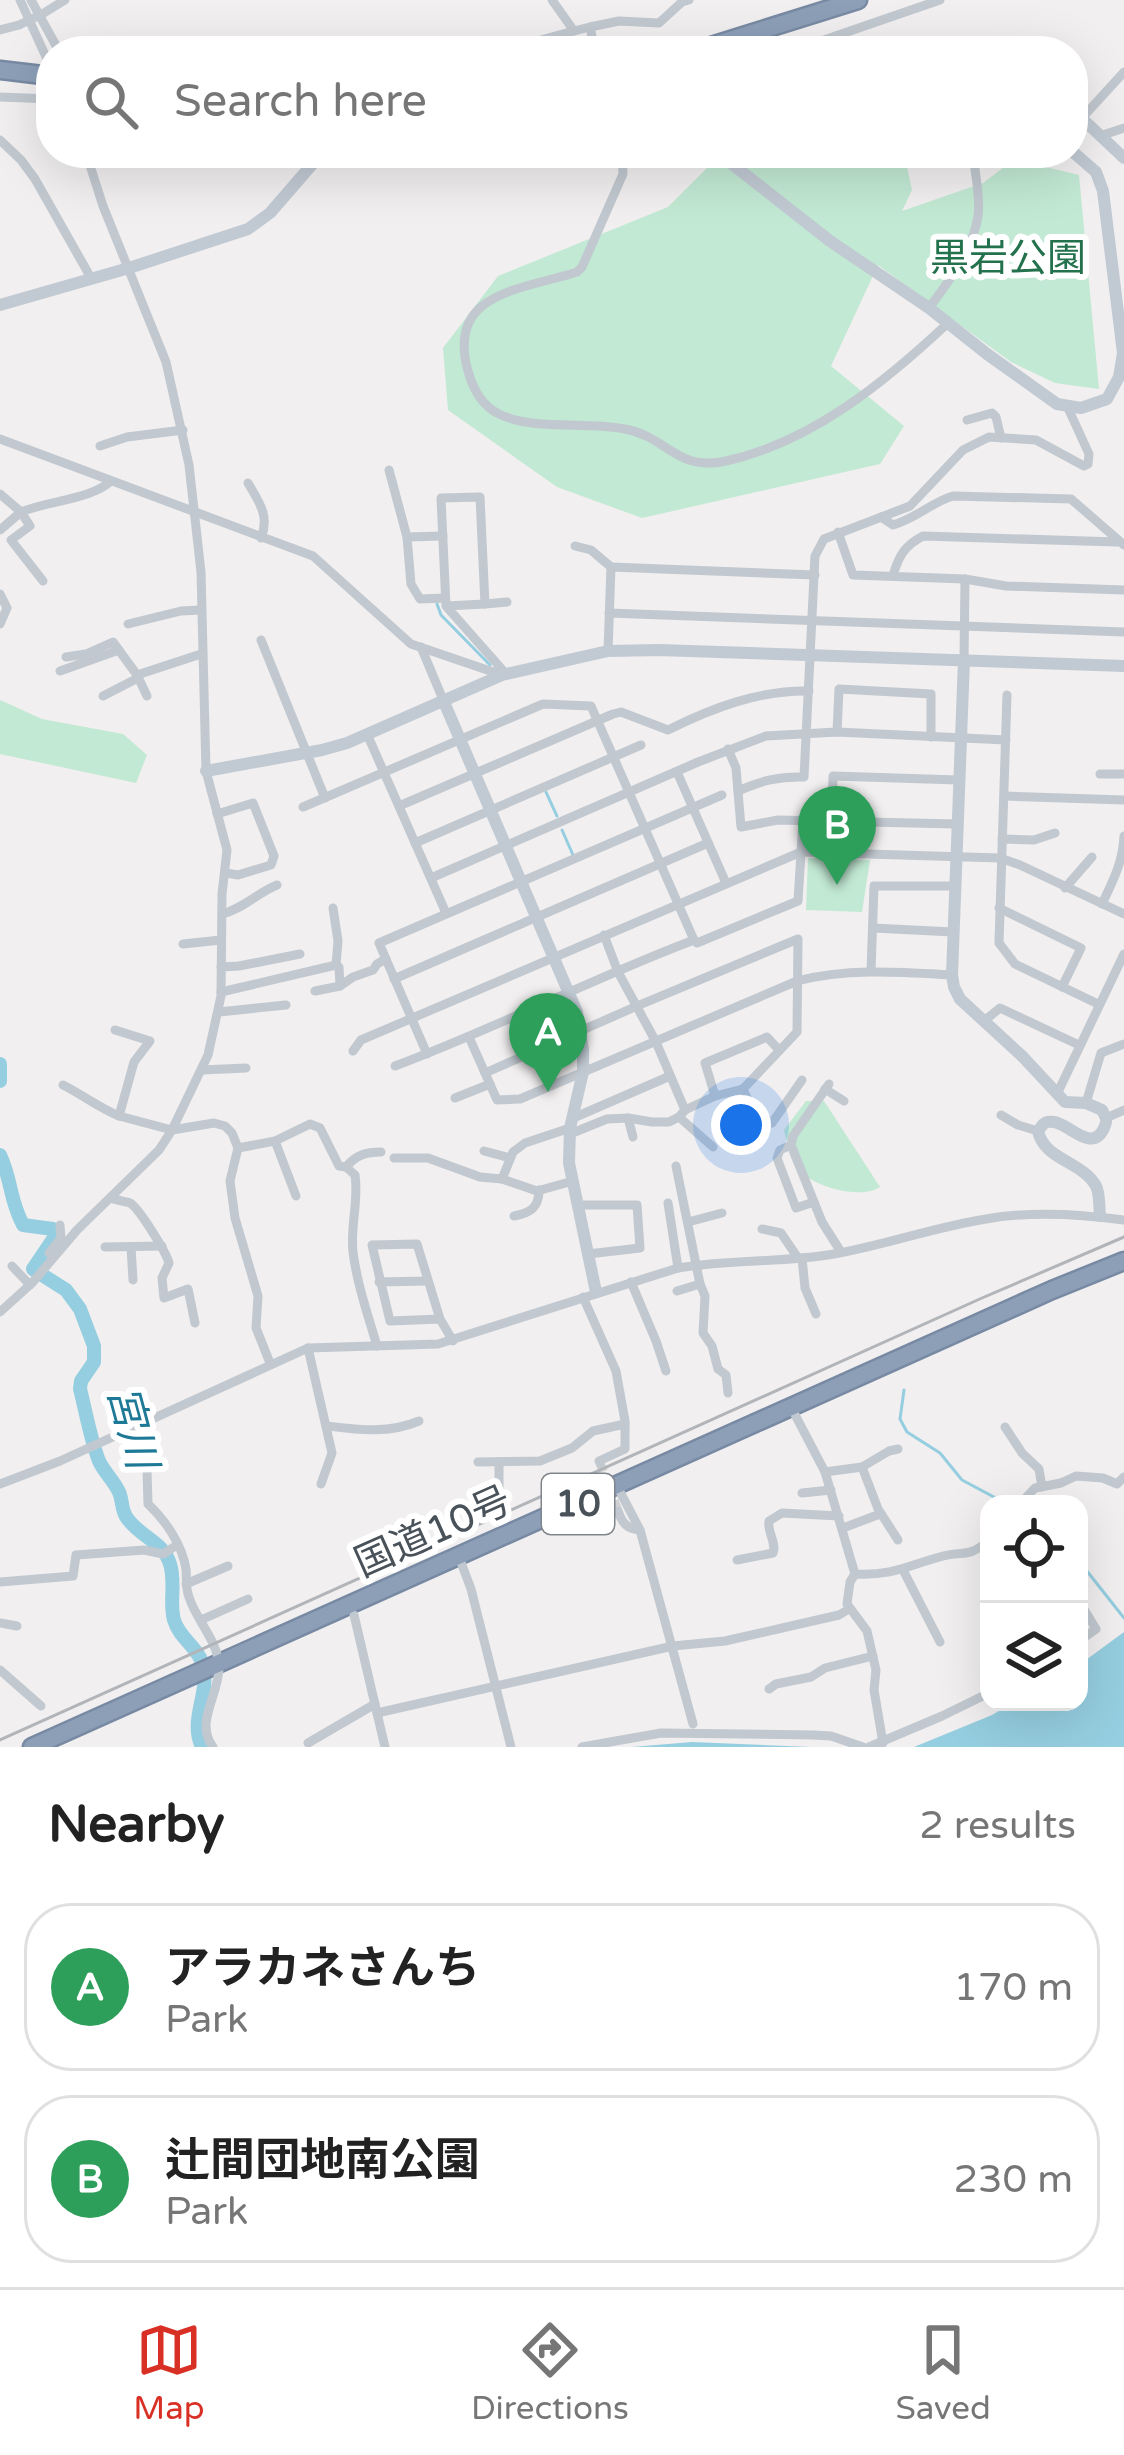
<!DOCTYPE html>
<meta charset="utf-8">
<style>
body{margin:0;font-family:"Varela Round","Noto Sans JP",sans-serif;background:#f6f6f6;color:#222}
.controls{position:absolute;right:36px;bottom:36px;display:grid;overflow:hidden;border-radius:24px;box-shadow:0 12px 48px #0002}
.controls button{width:108px;height:108px;display:grid;place-items:center;padding:0;border:0;border-bottom:3px solid #e0e0e0;background:#fff;color:#222;font:60px sans-serif}
.you{position:absolute;left:741px;top:1125px;width:42px;height:42px;margin:-30px;border:9px solid #fff;border-radius:50%;background:#1a73e8;box-shadow:0 0 0 18px #1a73e833}
.badge{display:grid;place-items:center;width:78px;height:78px;border-radius:50%;background:#d93025;color:#fff;font-size:39px;font-weight:700}
.pin{position:absolute;translate:-50% -99px;filter:drop-shadow(0 3px 6px #0008)}
.pin::after{content:'';position:absolute;top:63px;width:42px;height:36px;background:inherit;clip-path:polygon(0 0,100% 0,50% 100%)}
.list{margin:0;padding:0;list-style:none}
h2{display:flex;justify-content:space-between;align-items:center;height:156px;margin:0;padding:0 48px;font-size:51px}
h2 small{font-size:39px;font-weight:400;color:#767676}
.list li{display:grid;grid-template-columns:78px 1fr auto;gap:36px;align-items:center;box-sizing:border-box;height:168px;margin:0 24px 24px;padding:0 24px;border:3px solid #e0e0e0;border-radius:48px}
.list b{display:block;font-size:45px;white-space:nowrap}
.list p{margin:0;font-size:39px;white-space:nowrap;color:#767676}
.list em{font-size:39px;font-style:normal;color:#767676}
.icon{flex:none;width:66px;height:66px;fill:none;stroke:currentColor;stroke-width:2;stroke-linecap:round;stroke-linejoin:round}
.map{position:relative;flex:none;width:1124px;height:1747px;overflow:hidden}
.search{position:absolute;background:#fff;box-shadow:0 12px 48px #0002;left:36px;right:36px;top:36px;height:132px;display:flex;align-items:center;gap:30px;box-sizing:border-box;padding:0 42px;border-radius:48px;color:#767676;font-size:45px}
.sheet{height:540px;background:#fff}
nav{display:flex;justify-content:space-around;align-items:center;box-sizing:border-box;height:168px;border-top:3px solid #e0e0e0;background:#fff;font-size:33px;color:#767676}
nav a{display:grid;justify-items:center;gap:6px}
nav .on{color:#d93025}
.map>svg:first-child{display:block}
.green{fill:#c2e9d3}
.water{fill:#95cee0}
.lines{fill:none;stroke-linecap:round;stroke-linejoin:round}
.stream{stroke:#95cee0;stroke-width:3}
.river{stroke:#95cee0;stroke-width:14}
.street-tunnel{stroke:#cfcfd1;stroke-width:9;stroke-dasharray:9 4.5;stroke-linecap:butt}
.highway-casing{stroke:#788aa3;stroke-width:21}
.street{stroke:#c1c8cf;stroke-width:9}
.secondary{stroke:#c1c9d3;stroke-width:12}
.highway{stroke:#8c9fb7;stroke-width:16}
.rail{stroke:#b1b4b8;stroke-width:3}
.street-bridge{stroke:#c1c8cf;stroke-width:9}
.labels{text-anchor:middle;dominant-baseline:central;stroke-width:12;stroke-linejoin:round;paint-order:stroke}
.shield{fill:#fff;stroke:#80858b;stroke-width:3}
.shield-label{font-size:36px;font-weight:bold;fill:#495159}
.park-label{font-size:39px;fill:#23714d;stroke:#fff}
.street-label{font-size:39px;fill:#495159;stroke:#fff}
.water-label{font-size:42px;font-style:italic;fill:#1e7997;stroke:#fff}
</style>
<div class="map">
<svg width="1124" height="1747" viewBox="0 0 1124 1747">
<rect width="100%" height="100%" fill="#f1efef"/>
<g class="green">
<path d="M722,153H904L912,190L902,211L983,183L1008,164L1046,167L1079,175L1099,389L1055,383L1011,362L878,265L831,366L904,426L880,464L642,518L557,487L448,410L443,348L498,276L668,207Z"/>
<path d="M0,700L42,719L123,734L147,755L136,783L0,754Z"/>
<path d="M808,858L870,860L862,912L806,910Z"/>
<path d="M806,1101H824L880,1187C861,1200 812,1187 797,1168C790,1159 787,1141 784,1130Z"/>
</g>
<g class="water">
<path d="M1124,1632V1747H914L992,1715L1014,1702H1079V1665Z"/>
<path d="M692,1742L811,1747H632Z"/>
</g>
<g class="lines">
<g class="stream">
<path d="M437,604L441,615L490,665"/>
<path d="M546,792L557,816"/>
<path d="M562,830L573,855"/>
<path d="M904,1390L900,1419L907,1432L940,1453L962,1480L1007,1504"/>
<path d="M1079,1561L1124,1618"/>
</g>
<g class="river">
<path d="M0,1064V1081"/>
<path d="M0,1155C12,1180 9,1199 23,1225L53,1229L54,1238L33,1269L66,1290L80,1309L94,1346V1362L81,1381L80,1389C86,1412 90,1438 99,1461C104,1472 114,1481 119,1492C123,1501 121,1510 127,1518C141,1538 163,1541 170,1564C176,1583 169,1602 174,1620C179,1638 200,1649 203,1666C210,1694 189,1719 202,1747"/>
</g>
<path class="street-tunnel" d="M600,1463L618,1511"/>
<g class="highway-casing">
<g id="highway">
<path d="M695,51L858,0"/>
<path d="M0,70L51,76"/>
<path d="M32,1747L1052,1290L1124,1261"/>
</g>
</g>
<g class="street">
<path d="M20,0L47,59"/>
<path d="M31,0L59,51"/>
<path d="M552,0L574,31L590,27L595,51"/>
<path d="M39,16L65,0"/>
<path d="M590,27L619,21L659,23L682,2L689,0"/>
<path d="M0,30L19,25"/>
<path d="M500,51L574,31"/>
<path d="M792,51L940,0"/>
<path d="M0,97L51,99"/>
<path d="M1082,118L1124,72"/>
<path d="M1100,136L1124,128"/>
<path d="M0,140L21,160L35,179L91,278"/>
<path d="M622,153L623,174L582,267L577,272C521,290 446,292 468,371C473,389 482,406 499,414C534,431 587,421 625,429C668,437 676,472 726,461C812,442 885,382 948,323"/>
<path d="M929,308C949,281 973,250 978,216C981,198 975,177 974,159L980,153"/>
<path d="M967,420L992,413L996,417L1001,438"/>
<path d="M0,439L313,556L411,644L502,675"/>
<path d="M100,446L127,437L183,430"/>
<path d="M389,470L407,537"/>
<path d="M248,483C259,502 270,516 261,538"/>
<path d="M0,494L21,512L0,530"/>
<path d="M881,517L893,525C917,518 932,502 953,496L1071,499L1124,545"/>
<path d="M838,532L853,575L965,579L1006,586L1124,590"/>
<path d="M443,536L407,537L411,584L420,599L445,598"/>
<path d="M575,546L591,550L611,567"/>
<path d="M893,575C899,556 904,546 923,536L1117,542"/>
<path d="M43,581L11,540L30,526L21,512C47,501 92,499 111,481"/>
<path d="M0,594L7,608L0,624"/>
<path d="M485,604L507,602"/>
<path d="M446,606L485,604L480,497L441,498L446,606L506,674"/>
<path d="M609,613L1124,632"/>
<path d="M128,624L181,611L201,610"/>
<path d="M261,640L325,798"/>
<path d="M421,647L444,702"/>
<path d="M608,651L611,567L815,575"/>
<path d="M66,657L86,654L113,642L137,675L201,654"/>
<path d="M964,660L965,579"/>
<path d="M60,671L119,650"/>
<path d="M137,675L147,696"/>
<path d="M1007,695L999,943L1015,964L1098,1004"/>
<path d="M103,696L138,678"/>
<path d="M837,732L839,689L931,694V737"/>
<path d="M367,734L446,913"/>
<path d="M728,749L736,768L741,827L778,820L957,824"/>
<path d="M677,772L726,883"/>
<path d="M1100,774H1124"/>
<path d="M738,791C761,781 779,776 804,777L815,556L824,539L910,506L963,450L989,437L1036,440L1084,466L1088,464L1089,454L1068,408"/>
<path d="M1004,796L1124,800"/>
<path d="M399,806L613,714L621,712L668,730C712,708 759,690 809,691"/>
<path d="M303,807L543,704L591,706L694,940"/>
<path d="M217,814L253,803L274,856L271,865L238,875L226,873"/>
<path d="M832,821L833,776L958,780"/>
<path d="M1002,839L1034,840L1055,833"/>
<path d="M415,843L641,745"/>
<path d="M431,878L698,762L766,736L837,732L1006,740"/>
<path d="M1065,888L1092,857"/>
<path d="M1102,904C1113,881 1123,862 1124,836"/>
<path d="M333,908L338,941L336,965"/>
<path d="M999,908L1081,948L1062,987"/>
<path d="M222,914C243,909 257,893 277,885"/>
<path d="M873,928L953,932"/>
<path d="M604,935L618,972L656,1042L685,1110"/>
<path d="M183,944L221,940"/>
<path d="M221,967L239,966L300,954"/>
<path d="M871,971L874,886H955"/>
<path d="M394,979L708,843"/>
<path d="M315,991L340,986L353,977L373,970L377,964L386,959"/>
<path d="M221,992L336,965L339,967L340,986"/>
<path d="M219,1012L286,1005"/>
<path d="M984,1021L1000,1008L1079,1045"/>
<path d="M115,1030L150,1041L134,1062L119,1116L172,1130L214,1123L225,1126L232,1133L238,1148L230,1181L235,1218L258,1296L256,1328L270,1363"/>
<path d="M469,1037L497,1100L520,1099L797,981C848,968 899,972 952,975"/>
<path d="M353,1051L361,1040L801,852L1000,858L1020,865L1124,914"/>
<path d="M427,1054L379,943L722,795"/>
<path d="M395,1066C497,1028 593,978 694,940L697,943L798,901L803,821"/>
<path d="M202,1070L246,1068"/>
<path d="M485,1073L637,1006L798,939L797,1032L743,1089L715,1096L685,1110L679,1117L669,1122H652L628,1118L607,1119L570,1134"/>
<path d="M829,1084L793,1136L791,1145L822,1222L841,1252"/>
<path d="M63,1085C83,1095 99,1108 119,1116"/>
<path d="M743,1089C750,1105 756,1115 772,1123L802,1080"/>
<path d="M825,1089L844,1101"/>
<path d="M1057,1094L1124,954"/>
<path d="M715,1096L705,1063L767,1037L779,1050"/>
<path d="M455,1098L490,1084"/>
<path d="M1086,1103L1101,1053L1124,1044"/>
<path d="M1001,1115L1018,1125L1038,1131"/>
<path d="M679,1117L713,1147"/>
<path d="M628,1118L633,1137"/>
<path d="M1106,1118L1124,1110"/>
<path d="M571,1119L670,1076"/>
<path d="M275,1141L296,1196"/>
<path d="M791,1145L780,1150L777,1158L796,1208L814,1202"/>
<path d="M238,1148L275,1141L310,1124L320,1128L339,1166L346,1167L355,1175C359,1201 350,1226 353,1252C357,1284 368,1315 377,1346"/>
<path d="M484,1151L510,1158"/>
<path d="M394,1158H428L480,1177L502,1179L513,1152L525,1143L570,1128"/>
<path d="M676,1166L700,1284L677,1291"/>
<path d="M346,1167C356,1155 366,1152 381,1152"/>
<path d="M502,1179L537,1191L573,1181"/>
<path d="M110,1198C111,1199 128,1202 130,1203C139,1208 166,1252 169,1263L162,1278L164,1298L188,1289L195,1323"/>
<path d="M668,1203L678,1268"/>
<path d="M578,1205H637L640,1248L588,1254"/>
<path d="M514,1216C531,1213 539,1207 539,1190"/>
<path d="M688,1222L722,1213"/>
<path d="M762,1229L781,1233L798,1258"/>
<path d="M105,1247L162,1246"/>
<path d="M131,1247L133,1280"/>
<path d="M49,1253L61,1238L60,1225"/>
<path d="M802,1258L805,1288L816,1314"/>
<path d="M12,1266L30,1285"/>
<path d="M379,1282L427,1281"/>
<path d="M631,1282L656,1341L666,1371"/>
<path d="M700,1284L705,1296L703,1333L712,1346L718,1369L726,1375L728,1393"/>
<path d="M583,1297L616,1371L625,1421V1449L599,1461L600,1463"/>
<path d="M0,1312L32,1283L77,1230L159,1150L172,1130L208,1055L221,996L222,894L227,850L206,771L201,572L189,465L166,362L103,206L86,153"/>
<path d="M440,1319L390,1321L372,1245L417,1244L440,1319L453,1341"/>
<path d="M308,1348L332,1453L321,1484"/>
<path d="M791,1407L825,1472L855,1574L850,1582L847,1604L867,1631L876,1670L874,1690L883,1743"/>
<path d="M327,1426C360,1430 388,1434 419,1421"/>
<path d="M1005,1427L1022,1453L1039,1469L1042,1487"/>
<path d="M126,1430L147,1470L148,1504C165,1520 182,1544 186,1569C187,1578 185,1587 189,1597C196,1620 218,1641 219,1666C220,1694 194,1722 213,1747"/>
<path d="M478,1462L540,1461L572,1448L593,1431L625,1424"/>
<path d="M825,1472L862,1467L889,1451L898,1449"/>
<path d="M0,1484L60,1461L308,1348L438,1344L678,1268C730,1259 782,1263 834,1254C885,1245 935,1227 986,1219C1030,1211 1080,1214 1124,1220"/>
<path d="M617,1486L640,1530L693,1724"/>
<path d="M802,1493L831,1490"/>
<path d="M499,1496V1462"/>
<path d="M1020,1504L1035,1488L1061,1483L1076,1476L1103,1478L1117,1484L1124,1477"/>
<path d="M618,1511C622,1523 627,1529 640,1530"/>
<path d="M880,1512L898,1540"/>
<path d="M843,1528L880,1514L862,1467"/>
<path d="M459,1557L471,1589L511,1747"/>
<path d="M737,1560L773,1553C777,1543 767,1532 769,1521L782,1513L839,1516"/>
<path d="M903,1570L940,1642"/>
<path d="M855,1574C893,1576 909,1565 943,1556C966,1550 965,1559 989,1541"/>
<path d="M0,1582L73,1576L76,1555L144,1550L163,1554L177,1545"/>
<path d="M186,1584L228,1566"/>
<path d="M1079,1601L1096,1629L1079,1641"/>
<path d="M354,1615L385,1747"/>
<path d="M201,1620L248,1599"/>
<path d="M0,1623L17,1626"/>
<path d="M0,1670L41,1706"/>
<path d="M769,1689L776,1684L811,1677L825,1668L873,1656"/>
<path d="M377,1713L673,1646L725,1641L839,1615L849,1609"/>
<path d="M308,1743L375,1704"/>
<path d="M582,1747L661,1733L813,1735L831,1736L863,1747"/>
<path d="M869,1747L942,1716L989,1693"/>
</g>
<g class="secondary">
<path d="M1073,110L1124,158"/>
<path d="M718,153L830,241L929,308L987,354L1057,404L1081,408L1107,399L1119,377L1123,353L1103,191L1096,172L1073,152"/>
<path d="M0,305L129,268L248,229L270,213L322,153"/>
<path d="M964,660L952,975L954,987L960,999L1023,1057L1065,1102L1086,1103L1102,1110C1106,1118 1108,1120 1104,1128C1092,1154 1070,1124 1054,1122C1043,1121 1044,1124 1038,1131C1044,1160 1082,1161 1096,1186C1100,1194 1099,1207 1100,1216"/>
<path d="M444,702L577,1012L583,1050V1072L570,1128L569,1163L596,1292"/>
<path d="M206,771L322,750L347,743L502,675L608,651L659,650L1124,666"/>
</g>
<use href="#highway" class="highway"/>
<path class="rail" d="M0,1740L982,1298L1124,1237"/>
<path class="street-bridge" d="M19,25L36,17"/>
</g>
<g class="labels">
<rect class="shield" x="542" y="1474" width="72" height="60" rx="9"/>
<g class="shield-label">
<text x="578" y="1504">10</text>
</g>
<g class="park-label">
<text x="1008" y="258">黒岩公園</text>
</g>
<g class="street-label">
<text transform="translate(433 1532) rotate(-24)">国道10号</text>
</g>
<g class="water-label">
<text transform="translate(132 1427) rotate(75)">宮川</text>
</g>
</g>
</svg>
<div class="controls">
<button><svg class="icon" aria-label="locate" viewBox="0 0 24 24"><circle cx="12" cy="12" r="6"/><path d="M12 2v4M12 18v4M2 12h4M18 12h4"/></svg></button>
<button><svg class="icon" aria-label="layers" viewBox="0 0 24 24"><path d="M12 4l9 5-9 5-9-5zM3 14l9 5 9-5"/></svg></button>
</div>
<div class="you"></div>
<div class="pin badge" style="left:548px;top:1092px;background:#2e9e5b">A</div>
<div class="pin badge" style="left:837px;top:885px;background:#2e9e5b">B</div>
<div class="search"><svg class="icon" aria-label="search" viewBox="0 0 24 24"><circle cx="10" cy="10" r="6"/><path d="M15 15l6 6"/></svg>Search here</div>
</div>
<section class="sheet">
<h2>Nearby<small>2 results</small></h2>
<ul class="list">
<li><span class="badge" style="background:#2e9e5b">A</span><div><b>アラカネさんち</b><p>Park</p></div><em>170 m</em></li>
<li><span class="badge" style="background:#2e9e5b">B</span><div><b>辻間団地南公園</b><p>Park</p></div><em>230 m</em></li>
</ul>
</section>
<nav>
<a class="on"><svg class="icon" aria-label="map" viewBox="0 0 24 24"><path d="M3 6l6-2 6 2 6-2v14l-6 2-6-2-6 2zM9 4v14M15 6v14"/></svg>Map</a>
<a><svg class="icon" aria-label="directions" viewBox="0 0 24 24"><path d="M12 3l9 9-9 9-9-9zM9 14v-3h6M13 9l2 2-2 2"/></svg>Directions</a>
<a><svg class="icon" aria-label="saved" viewBox="0 0 24 24"><path d="M7 4h10v16l-5-4-5 4z"/></svg>Saved</a>
</nav>
